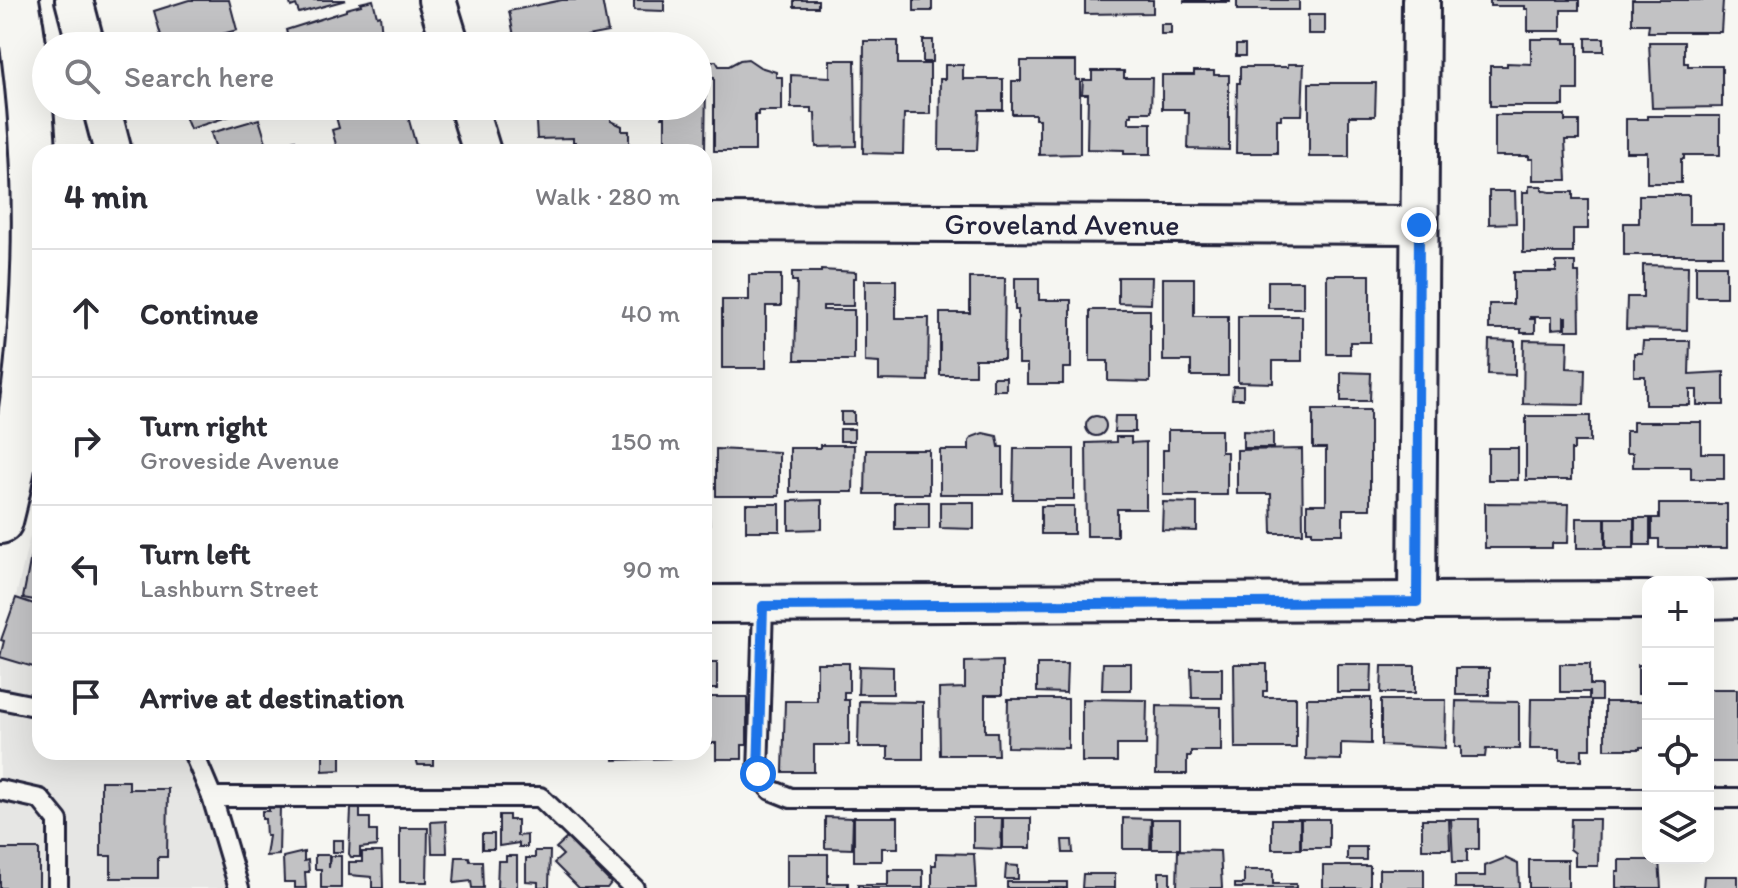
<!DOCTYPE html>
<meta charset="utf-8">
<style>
body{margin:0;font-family:Itim,sans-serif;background:#f7f7f7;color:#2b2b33}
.controls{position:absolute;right:24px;bottom:24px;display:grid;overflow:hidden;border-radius:16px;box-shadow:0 8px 32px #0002}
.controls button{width:72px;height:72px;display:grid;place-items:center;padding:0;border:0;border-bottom:2px solid #e1e1e2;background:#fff;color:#2b2b33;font:40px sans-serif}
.stop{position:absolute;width:24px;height:24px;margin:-18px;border:6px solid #1a73e8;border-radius:50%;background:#fff}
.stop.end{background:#1a73e8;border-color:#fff;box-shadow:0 2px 8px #0008}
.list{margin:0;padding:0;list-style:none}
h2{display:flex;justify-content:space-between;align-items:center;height:104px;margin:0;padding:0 32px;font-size:34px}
h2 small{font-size:26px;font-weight:400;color:#7c7c81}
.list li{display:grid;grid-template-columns:52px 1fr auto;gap:24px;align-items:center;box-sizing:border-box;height:128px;padding:0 32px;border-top:2px solid #e1e1e2}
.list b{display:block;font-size:30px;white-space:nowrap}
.list p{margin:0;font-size:26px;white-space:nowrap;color:#7c7c81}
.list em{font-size:26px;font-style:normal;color:#7c7c81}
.icon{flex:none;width:44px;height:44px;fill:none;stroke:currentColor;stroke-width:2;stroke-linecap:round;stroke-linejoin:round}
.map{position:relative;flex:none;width:1738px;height:888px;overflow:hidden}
.search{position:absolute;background:#fff;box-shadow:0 8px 32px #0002;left:32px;top:32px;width:680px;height:88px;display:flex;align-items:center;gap:20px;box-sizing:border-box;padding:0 28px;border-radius:44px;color:#7c7c81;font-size:30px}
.panel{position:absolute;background:#fff;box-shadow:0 8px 32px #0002;left:32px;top:144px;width:680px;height:616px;border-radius:24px}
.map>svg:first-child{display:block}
.built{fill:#e6e6e4}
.building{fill:#c2c2c4;stroke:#22223b;stroke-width:2}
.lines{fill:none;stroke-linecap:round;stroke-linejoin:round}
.service-casing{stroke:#22223b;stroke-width:24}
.minor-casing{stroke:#22223b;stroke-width:42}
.secondary-casing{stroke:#22223b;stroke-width:50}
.service{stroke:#f6f6f2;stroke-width:18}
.minor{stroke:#f6f6f2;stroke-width:36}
.secondary{stroke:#f6f6f2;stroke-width:44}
.route{stroke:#1a73e8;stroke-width:10}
.labels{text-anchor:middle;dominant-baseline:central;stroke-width:6;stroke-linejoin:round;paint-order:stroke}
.street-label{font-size:30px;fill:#22223b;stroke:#f6f6f2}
</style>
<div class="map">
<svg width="1738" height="888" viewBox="0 0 1738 888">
<rect width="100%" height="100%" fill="#f6f6f2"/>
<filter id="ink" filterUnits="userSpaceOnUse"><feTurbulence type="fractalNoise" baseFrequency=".0125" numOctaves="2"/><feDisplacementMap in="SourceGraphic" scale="16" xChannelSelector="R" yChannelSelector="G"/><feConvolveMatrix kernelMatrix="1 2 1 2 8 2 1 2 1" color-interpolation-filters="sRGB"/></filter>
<g filter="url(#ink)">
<path class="built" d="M40,492V752H200L226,888H0V654L17,592Z"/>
<g class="building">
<path d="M189,0H229L237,30L178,46H164L154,11Z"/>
<path d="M289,0H346L299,13L296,5L291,7Z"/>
<path d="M373,0L377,16L380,15L382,35L362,40L360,46H290L286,30L346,11V9L361,5L360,3Z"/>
<path d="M562,0H602L608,32L587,36L589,46H516L509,11Z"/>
<path d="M634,0H664V11L634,10Z"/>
<rect x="794" y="0" width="24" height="7"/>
<rect x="914" y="0" width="18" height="11"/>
<path d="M1085,0H1153V13L1085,14Z"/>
<rect x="1184" y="0" width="46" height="2"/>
<rect x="1237" y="0" width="62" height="10"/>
<path d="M1490,0H1579V10H1561V31H1528V9H1525V6H1490Z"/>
<path d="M1632,0H1723L1721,32H1648L1649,24H1632Z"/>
<rect x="1308" y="15" width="17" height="19"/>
<rect x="1161" y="24" width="10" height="10"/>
<rect x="1586" y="38" width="18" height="13"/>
<path d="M1531,39H1565V43H1578V90H1564V106H1490V66H1507V63L1531,64Z"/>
<rect x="923" y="40" width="10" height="22"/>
<path d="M864,41H898V64H930V114H904L903,154L863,153Z"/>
<path d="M1649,42H1684V63H1688V66H1722V107L1652,108Z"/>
<rect x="1236" y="45" width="9" height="11"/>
<path d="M748,59L760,67L776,72V77H782V111H758V115H755V151H714V77H711V61H716L719,66H729L740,60Z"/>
<path d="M830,60H855L856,146L816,147L815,113H812V108H791V75L830,77Z"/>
<path d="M1021,61H1076V80H1080V154L1039,155V119H1035V114H1012V81H1021Z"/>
<path d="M1288,64H1304L1302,115H1281V119H1277V153H1236L1237,83H1240V67H1288Z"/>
<path d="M945,65H963V79H1003V110H979L977,150H939L940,79H945Z"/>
<path d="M698,69H701V82H706L705,151H665V117H662V113H640V106H698Z"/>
<path d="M1092,71H1124V78H1152L1151,112H1132V116H1129V123H1151V154H1124V150L1087,149L1088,94H1082L1083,80H1092Z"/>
<path d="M1194,71H1214V75H1229V150L1188,149L1189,113H1184V109H1162V75H1194Z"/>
<path d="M1309,83H1376L1375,116H1349V157H1309Z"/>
<path d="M184,106H252V109L190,129L181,107Z"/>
<path d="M333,106H361L365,117L405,106L417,149L408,152H338L332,130L339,128Z"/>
<path d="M535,106H611V121L622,126V131H629V152H576V142H573V138L537,139Z"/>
<path d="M1495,115H1565V121H1579V140H1565L1567,180H1533V159H1529V156H1495Z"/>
<path d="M1647,116H1720V155H1684V159H1681V183H1647V152H1626V119H1647Z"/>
<path d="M259,119L269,152H217L211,133Z"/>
<path d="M295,140L299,152H279L277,145Z"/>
<path d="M1529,186H1542V190L1550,192H1573V199H1588V229H1573V253H1523V192H1529Z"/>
<path d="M1489,191H1515L1516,223L1489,224Z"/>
<path d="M1639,195H1689V224H1723V255H1624V223H1639Z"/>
<rect x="704" y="262" width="4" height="29"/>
<path d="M1556,262H1575V273H1579L1580,330H1566V317H1564V328L1552,329V317H1530V319H1535V333H1521V329H1489V304H1513V272H1556Z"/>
<path d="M1643,265L1688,266L1687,330L1626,329L1627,297H1643Z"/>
<rect x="1696" y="265" width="30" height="32"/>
<path d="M821,270L856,272V278H853V306H823V310H854V360H795L797,281H792V272H821Z"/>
<path d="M749,275H781V306H766V368H722V300H749Z"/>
<path d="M1327,275H1370V342H1350V354H1327Z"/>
<path d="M1118,277H1152L1151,304L1118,303Z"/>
<path d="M970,278H1005L1004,359H975V375H940V313H970Z"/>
<path d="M1015,278H1039V300H1071V368H1063V384H1027V364H1018V310H1015Z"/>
<path d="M1163,278H1194V316H1228V376H1191V361H1163Z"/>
<path d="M865,280H896V318H929L928,381L879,380V363L865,362Z"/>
<rect x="1268" y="281" width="35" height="27"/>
<path d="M1090,310H1150V382L1108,381V361H1090Z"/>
<path d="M1238,316H1302V361H1273V383L1238,382Z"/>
<path d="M1489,340L1515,341V375L1488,374Z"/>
<path d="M1524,340L1568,341L1567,368L1585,369L1584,405L1523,404Z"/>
<path d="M1643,341H1690L1689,374L1724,372V405H1697V390H1690V405H1645V376H1634V353H1642Z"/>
<path d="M1341,372L1371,373L1370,401H1341Z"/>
<rect x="993" y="377" width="13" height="13"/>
<path d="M1233,386H1243V399H1232Z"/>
<path d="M1313,410H1370V509H1343V534H1312V531H1307V504H1326V448H1313Z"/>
<rect x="841" y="412" width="13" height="12"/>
<path d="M1115,416H1135V432H1114Z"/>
<path d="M1526,416H1590V442H1574V450H1571V480H1526Z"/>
<circle cx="1096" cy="426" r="10"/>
<path d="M1633,422H1701V453H1724V479H1691V467H1633V453H1626V431H1633Z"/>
<rect x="840" y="429" width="14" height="12"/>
<path d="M1168,430H1221V452H1227V495H1163V450H1168Z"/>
<path d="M1243,431L1273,432V448H1243Z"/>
<path d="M983,433L997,436L999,447H1003V494H940V450H969V441L972,437Z"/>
<path d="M1116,437H1131V443L1146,442V509H1117V536H1087L1086,443L1116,442Z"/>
<path d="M820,445H854L853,492H790V448H820Z"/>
<rect x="1488" y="448" width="30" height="32"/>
<path d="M716,449L779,452V496H716Z"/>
<path d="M1014,449H1074V499H1013Z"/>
<path d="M1302,449L1303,533H1272L1271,494H1237V450Z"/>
<path d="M866,450H929V494H865Z"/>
<path d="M822,500V529L789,530V501Z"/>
<rect x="895" y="502" width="34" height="27"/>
<path d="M940,502H974V529L940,528Z"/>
<path d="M1163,502L1197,503V531L1162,530Z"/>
<path d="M1485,503L1569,504L1568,543H1552V548H1485Z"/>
<rect x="746" y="504" width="34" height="27"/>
<path d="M1659,504H1727V548H1659V539H1652V518H1659Z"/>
<rect x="1041" y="506" width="33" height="28"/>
<path d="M40,509V601L23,598Z"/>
<path d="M704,516H709L710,545H704Z"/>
<rect x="1577" y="518" width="28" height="30"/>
<rect x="1606" y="518" width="28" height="30"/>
<rect x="1635" y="518" width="15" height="27"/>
<path d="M16,598L40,606V669L0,657L4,641L1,640Z"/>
<path d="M1002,661V695H985V732H997L998,755H940L939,689L965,688V662Z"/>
<rect x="704" y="662" width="13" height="27"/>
<path d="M817,663H849V692H844V700H849V745H814V772H783L785,701H817Z"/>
<path d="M1103,663H1131V690H1102Z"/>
<path d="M1037,664H1067L1066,693L1037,692Z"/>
<path d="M1234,664H1267V691H1263V697H1296V748H1235Z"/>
<path d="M1337,664H1372L1371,692H1337Z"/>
<path d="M1560,664H1590V685H1601V701H1591V749H1582V760H1560V749H1530L1531,699H1589V692H1560Z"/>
<rect x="1638" y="665" width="10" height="29"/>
<path d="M859,666L893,667V694H858Z"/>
<path d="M1382,666H1415V693H1381Z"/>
<path d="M1191,668H1222V698H1192Z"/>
<rect x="1456" y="668" width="33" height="27"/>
<rect x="1708" y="689" width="29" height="73"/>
<path d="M704,697H747V745H742V759H716V743H704Z"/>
<path d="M1307,698H1371V744L1341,743V760L1306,759Z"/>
<path d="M1008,699H1068V748L1007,747Z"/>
<path d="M1082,699L1147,700L1146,745H1117V762H1082Z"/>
<path d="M1381,700H1446L1445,748L1381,745Z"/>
<path d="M859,701L923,702V759H888V747H858Z"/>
<path d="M1456,701L1519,702V749H1486L1485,757H1461V747H1455Z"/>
<path d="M1605,702H1648V747H1640V749H1605Z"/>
<path d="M1157,706L1221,707V751H1191V756H1187V774H1156Z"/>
<path d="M323,752H341V770L323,771Z"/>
<path d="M414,752H433V765H418Z"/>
<path d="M614,752H675V758L614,760Z"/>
<path d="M101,781H129V789H168L167,857H158V878H111V856H101Z"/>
<path d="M280,805L279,855L266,856L269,836H266L265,819H262V811H269V806Z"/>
<path d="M351,809H360V818H370V831H377V846L360,848V857H351L349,854Z"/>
<path d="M499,815H509V820H517V836L527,835V847H519V843L499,846Z"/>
<path d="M825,817L853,818L852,849L825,848Z"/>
<path d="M854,817H898V848H882V861H854Z"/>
<path d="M973,818H1002L1001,849L973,848Z"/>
<rect x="1003" y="818" width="28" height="30"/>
<path d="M1123,818L1151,819L1150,849H1123Z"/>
<rect x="1152" y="819" width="28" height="30"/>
<rect x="1272" y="819" width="28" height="30"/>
<rect x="1301" y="819" width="28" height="29"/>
<path d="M1422,819H1449L1450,849H1422Z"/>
<path d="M1451,819H1479V849H1467V862H1453Z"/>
<path d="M1571,819H1599L1598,866H1575V853L1570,849Z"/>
<path d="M446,821L447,853H432L431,822Z"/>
<path d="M400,828H428L427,882H400Z"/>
<rect x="482" y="834" width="12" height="15"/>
<path d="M567,838L611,883L607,888H579L554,863L563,855L556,848Z"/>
<rect x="333" y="840" width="10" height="12"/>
<path d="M1062,840H1072L1073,853H1063Z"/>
<rect x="1347" y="847" width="19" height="13"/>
<rect x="0" y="849" width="39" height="39"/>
<path d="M1178,850L1220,851L1222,888H1177Z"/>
<path d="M535,851H550L549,887H538V882L526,881V858H535Z"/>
<path d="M304,852V861L308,860L309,872H305L306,888H295V882H284L283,857Z"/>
<path d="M362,852H382L383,888H372V877L349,875V862H362Z"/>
<path d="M936,853L974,854L976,888H932V865H936Z"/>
<path d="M787,854H828V883H848V888H787Z"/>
<path d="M315,855H329V868L330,856H341V888H321V869H315Z"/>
<path d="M506,856H517V888H497L498,861H506Z"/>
<path d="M456,857H469L470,861H482L483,888H472L471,881L454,883Z"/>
<path d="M1505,858L1518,864L1519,888H1455V876H1485V866Z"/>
<rect x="1529" y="860" width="39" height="28"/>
<path d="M1619,860H1659L1661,888H1616V871H1619Z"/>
<path d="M1006,865L1018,866V879H1005Z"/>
<rect x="1323" y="866" width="47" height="22"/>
<rect x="1379" y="869" width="45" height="19"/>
<path d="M888,870H923V888H858V885H888Z"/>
<path d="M1244,870H1273V884H1296V888H1235V884H1244Z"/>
<rect x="1159" y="872" width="11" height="16"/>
<path d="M1083,874H1115V888H1082Z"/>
<path d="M1704,876H1738V888H1703Z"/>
<rect x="1007" y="882" width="60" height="6"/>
</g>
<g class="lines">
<g class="service-casing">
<g id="service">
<path d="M763,606L758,774L771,790L791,798H1648"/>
<path d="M0,699L40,707"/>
<path d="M193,752L212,797"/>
<path d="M0,790L40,799L58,821V888"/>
<path d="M1708,798H1738"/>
<path d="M239,888L212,797H540L634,888"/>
</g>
</g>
<g class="minor-casing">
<g id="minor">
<path d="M74,0L86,46"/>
<path d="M437,0L451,46"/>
<path d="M101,106L113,152"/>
<path d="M468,106L482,152"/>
<path id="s1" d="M704,222L1419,225"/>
<path d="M1708,600L1738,599"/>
<path d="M1417,602L1421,0"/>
<path d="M704,604L1648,600"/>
</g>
</g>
<g class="secondary-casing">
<path id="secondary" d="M0,521C41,361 45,163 16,0"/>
</g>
<use href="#service" class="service"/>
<use href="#minor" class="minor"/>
<use href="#secondary" class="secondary"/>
</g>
</g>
<g class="lines" filter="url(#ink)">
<path class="route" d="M758,774L763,606L1417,602L1419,225"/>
</g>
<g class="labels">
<g class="street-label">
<text stroke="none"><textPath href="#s1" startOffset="358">Groveland Avenue</textPath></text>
</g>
</g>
</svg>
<div class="controls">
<button>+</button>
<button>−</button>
<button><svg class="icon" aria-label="locate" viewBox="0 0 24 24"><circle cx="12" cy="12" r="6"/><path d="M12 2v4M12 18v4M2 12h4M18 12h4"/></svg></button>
<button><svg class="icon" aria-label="layers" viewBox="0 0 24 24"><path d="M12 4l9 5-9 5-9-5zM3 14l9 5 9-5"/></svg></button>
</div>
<div class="stop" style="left:758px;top:774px"></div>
<div class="stop end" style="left:1419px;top:225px"></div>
<div class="search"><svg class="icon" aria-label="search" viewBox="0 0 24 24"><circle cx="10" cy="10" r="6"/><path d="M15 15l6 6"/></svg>Search here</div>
<section class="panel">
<h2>4 min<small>Walk · 280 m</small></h2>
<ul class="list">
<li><svg class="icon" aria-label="ahead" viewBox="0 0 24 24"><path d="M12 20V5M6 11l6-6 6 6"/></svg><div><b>Continue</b></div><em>40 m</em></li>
<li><svg class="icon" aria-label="right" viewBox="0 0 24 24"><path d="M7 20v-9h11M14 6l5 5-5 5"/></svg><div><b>Turn right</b><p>Groveside Avenue</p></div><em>150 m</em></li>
<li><svg class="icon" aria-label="left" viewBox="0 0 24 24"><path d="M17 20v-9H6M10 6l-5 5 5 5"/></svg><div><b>Turn left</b><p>Lashburn Street</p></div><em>90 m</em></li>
<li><svg class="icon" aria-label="arrive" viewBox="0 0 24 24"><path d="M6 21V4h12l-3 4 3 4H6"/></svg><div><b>Arrive at destination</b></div></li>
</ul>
</section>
</div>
